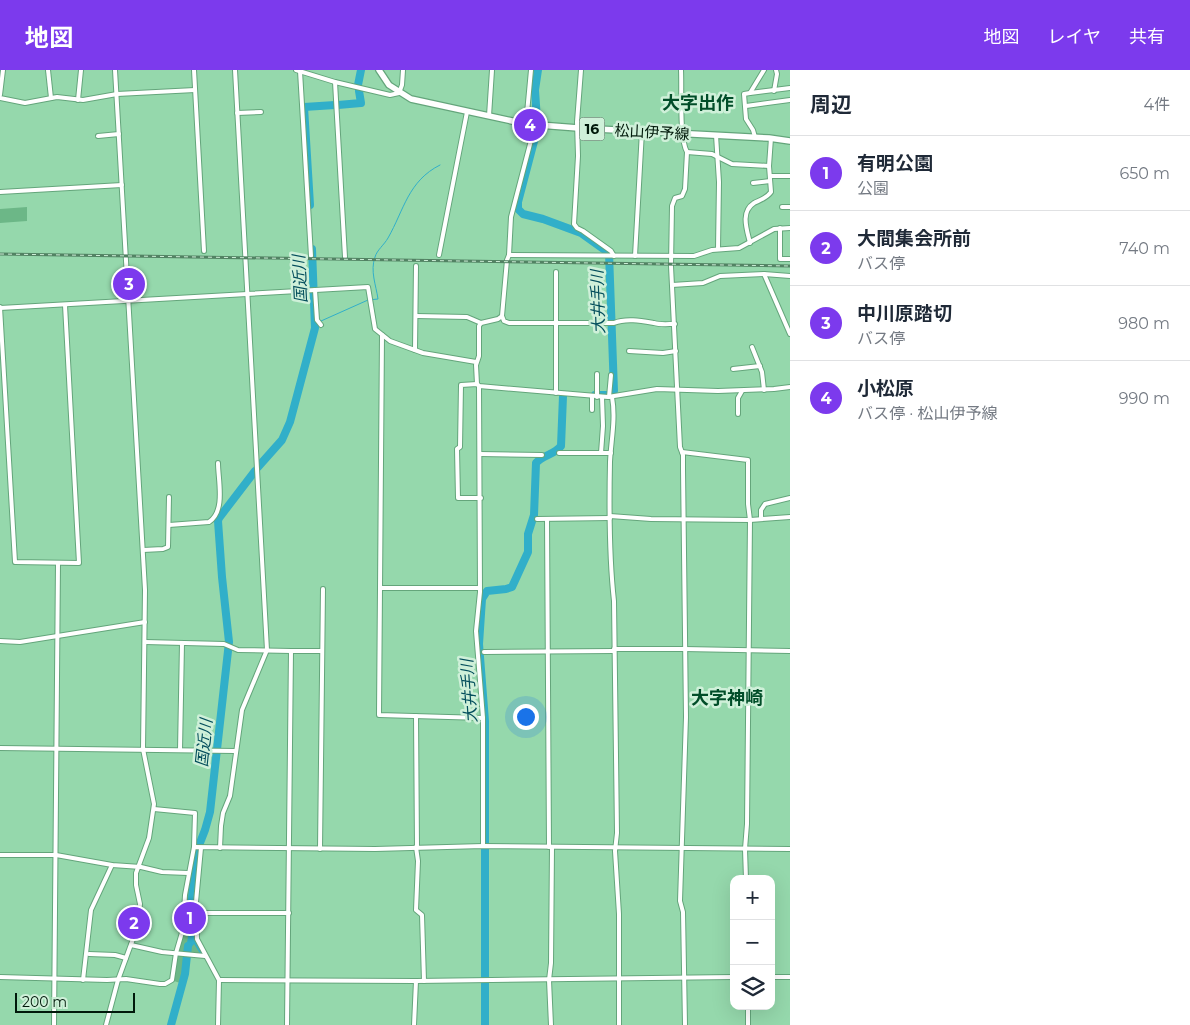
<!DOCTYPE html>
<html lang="ja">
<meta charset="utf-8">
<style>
body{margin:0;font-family:Montserrat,"Noto Sans JP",sans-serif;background:#f6f6f7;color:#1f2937}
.controls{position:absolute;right:15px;bottom:15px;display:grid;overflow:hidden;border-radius:10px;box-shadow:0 5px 20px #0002}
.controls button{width:45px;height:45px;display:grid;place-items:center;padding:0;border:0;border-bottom:1px solid #e0e1e3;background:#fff;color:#1f2937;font:25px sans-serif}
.scale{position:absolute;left:15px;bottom:12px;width:120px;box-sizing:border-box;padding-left:5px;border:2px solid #00190a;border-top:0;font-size:14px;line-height:18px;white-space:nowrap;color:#00190a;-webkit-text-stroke:4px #cff0d9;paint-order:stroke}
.you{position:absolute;left:525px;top:646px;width:18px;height:18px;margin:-12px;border:4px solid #fff;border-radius:50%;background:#1a73e8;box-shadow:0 0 0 8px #1a73e833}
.badge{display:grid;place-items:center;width:32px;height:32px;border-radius:50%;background:#7c3aed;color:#fff;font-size:16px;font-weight:700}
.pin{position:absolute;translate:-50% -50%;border:2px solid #fff;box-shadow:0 1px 5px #0006}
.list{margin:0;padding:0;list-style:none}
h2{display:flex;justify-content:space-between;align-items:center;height:65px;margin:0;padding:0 20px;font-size:21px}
h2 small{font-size:16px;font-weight:400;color:#747a83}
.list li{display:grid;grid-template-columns:32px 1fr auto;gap:15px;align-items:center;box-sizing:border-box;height:75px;padding:0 20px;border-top:1px solid #e0e1e3}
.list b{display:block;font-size:19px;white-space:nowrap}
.list p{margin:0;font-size:16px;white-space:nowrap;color:#747a83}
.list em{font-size:16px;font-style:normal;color:#747a83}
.icon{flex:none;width:28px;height:28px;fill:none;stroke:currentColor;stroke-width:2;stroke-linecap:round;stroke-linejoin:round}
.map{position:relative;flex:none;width:790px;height:955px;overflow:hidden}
header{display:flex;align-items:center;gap:30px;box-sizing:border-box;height:70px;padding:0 25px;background:#7c3aed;color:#fff}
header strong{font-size:24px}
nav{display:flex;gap:28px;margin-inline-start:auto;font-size:18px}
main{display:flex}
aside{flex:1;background:#fff}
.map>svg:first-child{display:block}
.green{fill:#6cb787}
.water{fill:#31afc9}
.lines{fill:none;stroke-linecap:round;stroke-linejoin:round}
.stream{stroke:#31afc9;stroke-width:1}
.river{stroke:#31afc9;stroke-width:8}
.minor-casing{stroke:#64a57b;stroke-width:6}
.primary-casing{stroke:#64a57b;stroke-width:8}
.minor{stroke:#fff;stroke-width:4}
.primary{stroke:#fff;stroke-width:5.5}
.rail-casing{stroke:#528263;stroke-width:3}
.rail{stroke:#cff0d9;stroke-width:1;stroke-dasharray:4;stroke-linecap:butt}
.labels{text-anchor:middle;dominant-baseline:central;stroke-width:5;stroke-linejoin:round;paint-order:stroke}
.shield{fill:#cff0d9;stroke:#3e5a48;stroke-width:1}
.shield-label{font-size:14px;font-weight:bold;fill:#00190a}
.street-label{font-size:15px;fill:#00190a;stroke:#cff0d9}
.water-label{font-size:16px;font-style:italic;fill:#044e5c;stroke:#cff0d9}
.quarter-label{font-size:18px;font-weight:bold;fill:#004d28;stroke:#cff0d9}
</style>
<header>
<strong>地図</strong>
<nav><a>地図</a><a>レイヤ</a><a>共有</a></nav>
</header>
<main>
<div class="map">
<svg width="790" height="955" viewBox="0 0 790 955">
<rect width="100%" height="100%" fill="#95d8ac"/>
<g class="green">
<path d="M27,137V151L0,153V139Z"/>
<path d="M196,778L200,779L197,803L196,870L203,884L184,883L183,900L180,913L174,911L188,812Z"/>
</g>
<path class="water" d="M196,778L199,781L194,826V861L195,869L203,884L201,885L194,874L187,883H185L188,867L186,855L189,815Z"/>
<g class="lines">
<path class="stream" d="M321,251L368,230L378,229C376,215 370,201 375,187C377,180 384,175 388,168C404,140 408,111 440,95"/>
<g class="river">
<path d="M358,15L361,0"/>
<path d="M338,35L361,33L359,21"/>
<path d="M537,50L535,20L538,0"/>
<path d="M537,60L518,132V139L523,144L543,149L581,163L609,183L614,321L608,325H595"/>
<path d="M310,135L304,37L335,35"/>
<path d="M258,397L282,370L290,352L315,258L312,179"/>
<path d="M196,783L205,760L210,742L229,572L222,507L218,451L219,448L255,401"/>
<path d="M171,955L185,904L188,876"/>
<path d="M485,955V651L479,574L482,529L487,521L506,519L512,517L528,482V464L534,445L536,393C543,385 554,385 561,376L563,326"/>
</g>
<g class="minor-casing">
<g id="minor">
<path d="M48,0L51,28"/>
<path d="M194,0L204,181"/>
<path d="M296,0L335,12L390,25L399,23L402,15L403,0"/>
<path d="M581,0L577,52L578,86L574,154L577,158L583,161L611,181L614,186"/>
<path d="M681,0C682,19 679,68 687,82L685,119L682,126L675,128L672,136L671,196L680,377L683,385V399L686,647L680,831L683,842L685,955"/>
<path d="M300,1L311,186"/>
<path d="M335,12L345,187"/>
<path d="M774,21L777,4L776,0"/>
<path d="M750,23L790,18"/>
<path d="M0,25L3,0"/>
<path d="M0,28L25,33L57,27L83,30L117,24L195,20"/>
<path d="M78,30L81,0"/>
<path d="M746,36L790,30"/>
<path d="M237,43L261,42"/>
<path d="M489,46L492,0"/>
<path d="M526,54L531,0"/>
<path d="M716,65L719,112L718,179"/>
<path d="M98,66L119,64"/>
<path d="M755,67L753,60L746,49L744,24L750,23L764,0"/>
<path d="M687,82L712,84L732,94L769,96"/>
<path d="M770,106H790"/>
<path d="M753,113L770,111"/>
<path d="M0,122L122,115"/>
<path d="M782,137H790"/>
<path d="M780,158V189H790"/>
<path d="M750,173C747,160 740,142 754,133C760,130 767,128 771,122L769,96L771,68"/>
<path d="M439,185L467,42"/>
<path d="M509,185L694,186L712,180L739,178L774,159L790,158"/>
<path d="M635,186L642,61"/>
<path d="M764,204L790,264"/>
<path d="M672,215L703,213L720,206L764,204L790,206"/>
<path d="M315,220L317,250L321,255"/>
<path d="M0,237L15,492L79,493L65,235"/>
<path d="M0,238L368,217L375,259L390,271L423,283L476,292"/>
<path d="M416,246L467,247L481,253"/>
<path d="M502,246L504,251L509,253H614C626,248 642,251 654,253C660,255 668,254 675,254"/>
<path d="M382,265L379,645L483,648"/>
<path d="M752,277L762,302L764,320"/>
<path d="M415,280L416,196"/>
<path d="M629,281L663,283L676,281"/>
<path d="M733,299L760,296"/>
<path d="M597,304V327"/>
<path d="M477,314L476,295L479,286V256L481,253L498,249L502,246L507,190L509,185L511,147L535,55"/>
<path d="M479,316L480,522L476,561L483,648V776"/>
<path d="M556,323V202"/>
<path d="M592,327V340"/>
<path d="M609,327L611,305"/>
<path d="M612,327C616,349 611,370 610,392C609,438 609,486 614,531L617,763L615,781L619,844V955"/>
<path d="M738,344V328L742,321"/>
<path d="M682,382L748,390V434L750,450L747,754L745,779L746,809"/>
<path d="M559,383H611"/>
<path d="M601,383L603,356L602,327"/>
<path d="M480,384L542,385"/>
<path d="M481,428H458L457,379L460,377L461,315L477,314L479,316L608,327L657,319L718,321L774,319L790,317"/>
<path d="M610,446L651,449L750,450L790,447"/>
<path d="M537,449L610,448"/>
<path d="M547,449L549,777"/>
<path d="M761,449V440L765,434L790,428"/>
<path d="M169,455L209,452C226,441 218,410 218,393"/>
<path d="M143,480L163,479L168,477L169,427"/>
<path d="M380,518H479"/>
<path d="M0,571L20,572L145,552"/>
<path d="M145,572L224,574L238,580L291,581L287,955"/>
<path d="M614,579H684L790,581"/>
<path d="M291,581H322"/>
<path d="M484,582L614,581"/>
<path d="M416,646L417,777"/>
<path d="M0,678L235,681"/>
<path d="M180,680L182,573"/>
<path d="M154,739L195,743L194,777"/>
<path d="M416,777L418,791L416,840L422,845L424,911"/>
<path d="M201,778L196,832L197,869L219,910L218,955"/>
<path d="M220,778L221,756L223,743L230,726L242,640L267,580L235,0"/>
<path d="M320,779L323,519"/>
<path d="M0,785H56L112,795L141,797L162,802L188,803"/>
<path d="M197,843H289"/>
<path d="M131,875L162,882L205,886"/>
<path d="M89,884L115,885L126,888"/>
<path d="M0,907L107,910L126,909L160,914H165L172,910L176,883L183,859L185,825L194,777L375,779L483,776L790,779"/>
<path d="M771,907H790"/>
<path d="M83,910L91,840L112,795"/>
<path d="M219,910L416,911L734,907"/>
<path d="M748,936V955"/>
<path d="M54,955L58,493"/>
<path d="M106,955L118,910L137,858L140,834L136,815V803L149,768L154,734L143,679L145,520L115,0"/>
<path d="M414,955L416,911"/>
<path d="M551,955L549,910L551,893L552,777"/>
</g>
</g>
<g class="primary-casing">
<path id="primary" d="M379,0L389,15L411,29L526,54L578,58L769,68L790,71"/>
</g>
<use href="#minor" class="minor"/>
<use href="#primary" class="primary"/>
<g class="rail-casing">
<path id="rail" d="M0,184L790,196"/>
</g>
<use href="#rail" class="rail"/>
</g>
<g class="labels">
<rect class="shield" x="579.5" y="47.5" width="25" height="23" rx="4"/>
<g class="shield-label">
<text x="592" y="59">16</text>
</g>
<g class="street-label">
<text transform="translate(652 62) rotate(3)">松山伊予線</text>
</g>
<g class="water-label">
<text transform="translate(300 209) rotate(-93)">国近川</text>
<text transform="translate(598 232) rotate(-92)">大井手川</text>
<text transform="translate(469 621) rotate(-94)">大井手川</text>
<text transform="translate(204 673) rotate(-84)">国近川</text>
</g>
<g class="quarter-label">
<text x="698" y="33">大字出作</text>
<text x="727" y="628">大字神崎</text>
</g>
</g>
</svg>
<div class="controls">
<button>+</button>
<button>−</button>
<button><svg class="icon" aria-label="layers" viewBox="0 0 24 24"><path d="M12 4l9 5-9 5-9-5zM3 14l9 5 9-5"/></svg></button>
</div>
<div class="scale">200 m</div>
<div class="you"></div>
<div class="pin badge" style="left:190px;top:848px">1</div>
<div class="pin badge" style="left:134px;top:853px">2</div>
<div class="pin badge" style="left:129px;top:214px">3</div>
<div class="pin badge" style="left:530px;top:55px">4</div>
</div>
<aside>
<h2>周辺<small>4件</small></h2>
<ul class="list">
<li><span class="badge">1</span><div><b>有明公園</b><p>公園</p></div><em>650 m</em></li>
<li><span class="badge">2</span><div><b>大間集会所前</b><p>バス停</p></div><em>740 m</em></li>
<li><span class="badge">3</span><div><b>中川原踏切</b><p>バス停</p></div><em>980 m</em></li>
<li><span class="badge">4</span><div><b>小松原</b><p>バス停 · 松山伊予線</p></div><em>990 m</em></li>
</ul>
</aside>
</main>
